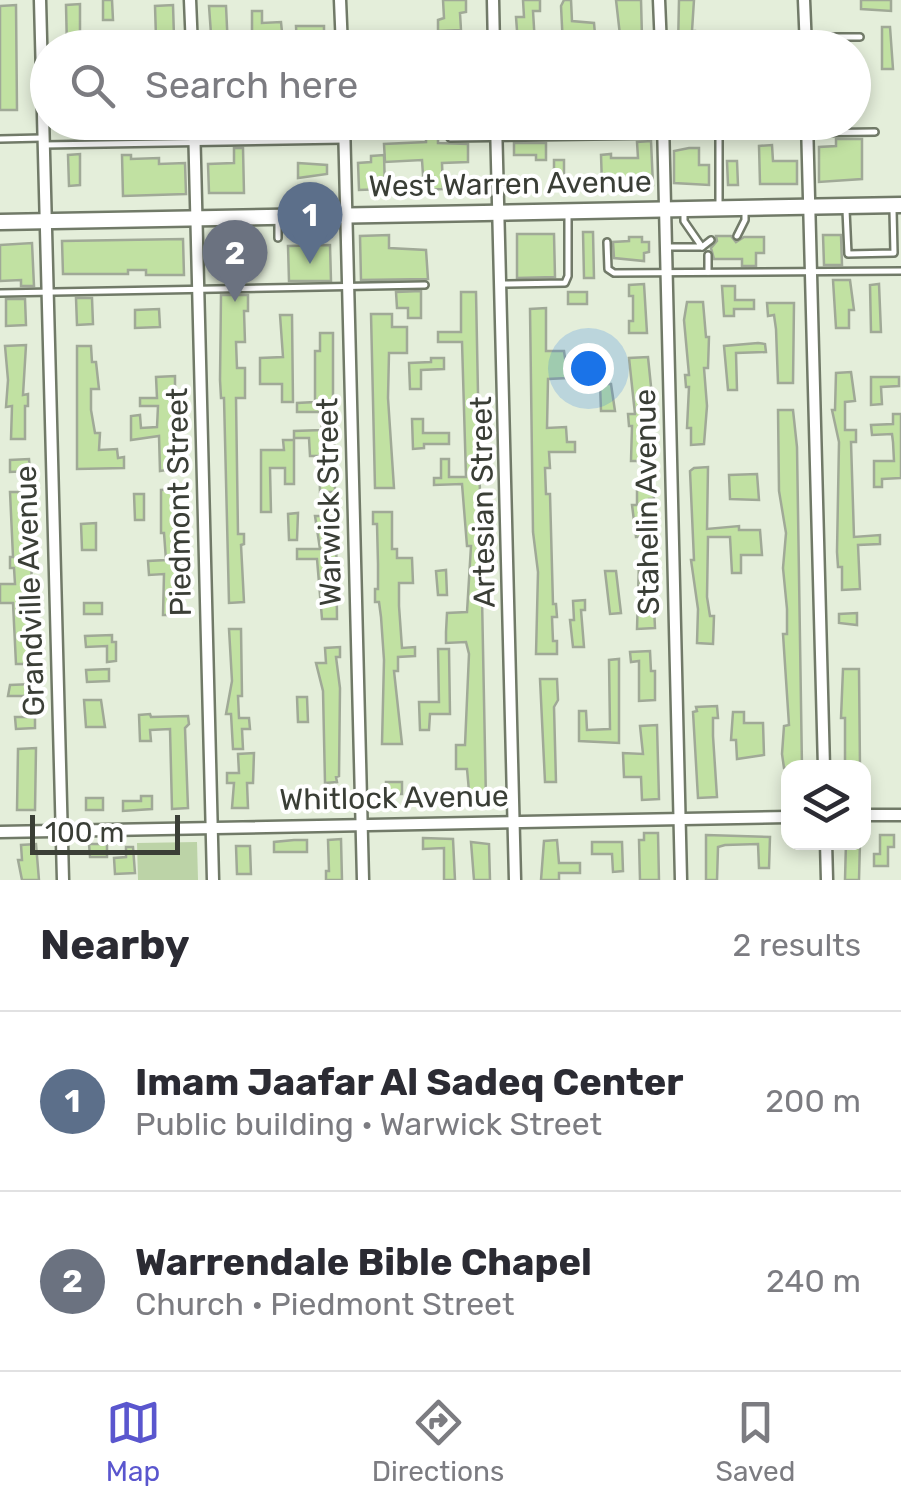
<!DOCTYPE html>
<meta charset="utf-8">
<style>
body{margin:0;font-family:Rubik,sans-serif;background:#f2f2f3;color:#2b2b33}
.controls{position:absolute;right:30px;bottom:30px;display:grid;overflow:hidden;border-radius:20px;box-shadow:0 5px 15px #0003}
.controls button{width:90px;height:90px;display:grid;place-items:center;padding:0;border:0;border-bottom:2px solid #e1e1e2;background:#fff;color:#2b2b33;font:50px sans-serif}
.scale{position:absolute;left:30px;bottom:25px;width:150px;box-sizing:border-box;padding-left:10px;border:5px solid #3a3e36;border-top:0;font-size:28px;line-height:35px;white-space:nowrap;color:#3a3e36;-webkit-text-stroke:8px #fff;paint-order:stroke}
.you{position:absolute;left:588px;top:368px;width:35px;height:35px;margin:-25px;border:8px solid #fff;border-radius:50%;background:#1a73e8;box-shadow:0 0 0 15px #1a73e833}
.badge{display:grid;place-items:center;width:65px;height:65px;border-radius:50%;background:#5a56ce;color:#fff;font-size:32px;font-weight:700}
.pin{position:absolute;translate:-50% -82px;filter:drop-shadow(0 2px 5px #0008)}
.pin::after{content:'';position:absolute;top:52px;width:35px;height:30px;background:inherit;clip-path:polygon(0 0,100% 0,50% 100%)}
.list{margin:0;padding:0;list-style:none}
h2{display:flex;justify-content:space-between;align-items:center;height:130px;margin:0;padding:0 40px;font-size:42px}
h2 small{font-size:32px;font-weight:400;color:#7c7c81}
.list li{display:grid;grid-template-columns:65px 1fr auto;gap:30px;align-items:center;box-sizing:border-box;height:180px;padding:0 40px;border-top:2px solid #e1e1e2}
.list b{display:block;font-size:38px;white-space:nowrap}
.list p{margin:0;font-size:32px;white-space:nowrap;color:#7c7c81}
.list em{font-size:32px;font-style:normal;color:#7c7c81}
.icon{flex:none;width:55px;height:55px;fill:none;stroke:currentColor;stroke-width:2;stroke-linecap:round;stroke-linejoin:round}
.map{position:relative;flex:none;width:901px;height:880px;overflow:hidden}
.search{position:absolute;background:#fff;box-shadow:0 5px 15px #0003;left:30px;right:30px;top:30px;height:110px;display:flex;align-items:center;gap:25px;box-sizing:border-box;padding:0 35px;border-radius:55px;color:#7c7c81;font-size:38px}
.sheet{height:490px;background:#fff}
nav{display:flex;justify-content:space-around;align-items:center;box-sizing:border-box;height:140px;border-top:2px solid #e1e1e2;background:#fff;font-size:28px;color:#7c7c81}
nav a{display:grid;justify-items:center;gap:5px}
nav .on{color:#5a56ce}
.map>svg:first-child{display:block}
.green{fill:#bcd3a7}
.building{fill:#c1e1a2;stroke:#a0a997;stroke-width:2.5}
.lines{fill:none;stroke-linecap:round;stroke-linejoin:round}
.service-casing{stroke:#717a68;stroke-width:10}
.minor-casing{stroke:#717a68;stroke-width:15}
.secondary-casing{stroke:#717a68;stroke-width:19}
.service{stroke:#fff;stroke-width:5}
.minor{stroke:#fff;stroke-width:10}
.secondary{stroke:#fff;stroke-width:14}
.labels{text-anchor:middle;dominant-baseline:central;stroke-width:8;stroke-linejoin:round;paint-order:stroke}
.street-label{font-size:30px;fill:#3a3e36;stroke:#fff}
</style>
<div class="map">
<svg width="901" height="880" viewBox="0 0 901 880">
<rect width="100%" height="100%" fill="#e4eeda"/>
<path class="green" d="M197,842L198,880H138L137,843Z"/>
<g class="building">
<path d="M103,0H112L113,20H103Z"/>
<path d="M443,0H466V12L460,13L461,30L438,31V20L444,18Z"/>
<path d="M523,0H540V11H533L535,44H518L516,17H524Z"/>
<path d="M564,0H571L572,21L594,23L596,46H563L561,6Z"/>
<path d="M616,0H641L642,38H638V43L621,44Z"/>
<path d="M679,0H694L692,31H695V48H678Z"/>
<path d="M861,0H891V11L861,9Z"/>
<path d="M80,4V48H67L66,5Z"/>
<path d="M16,5L17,110H0V6Z"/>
<path d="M173,5L174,37L156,38L155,6Z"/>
<path d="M209,6H226L228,48H212Z"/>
<path d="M252,11H262V23L281,22L282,32L261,33L262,39L252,40Z"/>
<path d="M296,26H324V38H315V48H297Z"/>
<path d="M882,27H890L893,69H882Z"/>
<path d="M765,32H786V44H782V48H765Z"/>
<rect x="212" y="122" width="21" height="10"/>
<rect x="299" y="122" width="30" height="8"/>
<path d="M426,122H438V143L468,144V162L442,163L443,189L424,190L422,160L385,162L384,144L426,142Z"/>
<path d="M836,139H862V179L819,182V147L836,146Z"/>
<path d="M651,141L653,185H602L601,155L611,154V158H638L637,142Z"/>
<path d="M514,143H546V160H536V155H514Z"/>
<path d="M772,145L773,161H797V184H760L759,146Z"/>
<path d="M234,148H243L244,193H209L208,164L234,163Z"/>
<path d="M689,148H699V165H709V185L674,183V151Z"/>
<path d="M80,154V185L69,186L68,155Z"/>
<path d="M122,155H131V159L159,158V164L185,163L186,194L123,196Z"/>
<path d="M384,155L385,189L359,190L358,163L371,162V156Z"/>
<rect x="554" y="160" width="10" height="27"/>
<path d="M727,161H737L738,185H728Z"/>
<path d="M298,163L327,165V174L298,178Z"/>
<path d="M583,232H593L594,278H584Z"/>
<path d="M517,234H554L555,277L517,278Z"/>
<path d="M389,235V248L426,250L428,279L361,280L360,236Z"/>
<path d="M823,235H841L842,265H824Z"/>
<path d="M716,236H731L736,242L744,237H764V253H756V266H742V259H714L711,248L717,241Z"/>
<path d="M629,237H642V242H649V252L644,253V261L614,258L613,242L629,241Z"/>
<path d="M183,239L184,275H146V270H128V274H63L62,241Z"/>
<path d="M32,243L34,286H21V280L0,281V245Z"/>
<path d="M330,245L331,281H289L288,246Z"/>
<path d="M833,280H850L854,310H849V328H836Z"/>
<path d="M644,284L647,333H629V321H633V296H629V285Z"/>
<path d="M879,284L881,332H871L870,285Z"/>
<path d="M722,286H735V300H754V309H734V316H724Z"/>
<path d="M421,291V318H408V308H397L396,292Z"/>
<path d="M461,292H476L486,801L470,802L467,769H456V745H465L469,654L466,642L446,643V632L447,613L467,612L471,546H467L462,484L434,485V478H441V459H449V477H466L462,342H438V332H461Z"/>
<rect x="568" y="292" width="19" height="12"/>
<path d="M221,295H248V311H244L245,342H236L237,368H245V398H236L238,534H244V544L241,545L244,602L229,603L224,398H221L220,380Z"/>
<path d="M76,298H92L93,324L77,325Z"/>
<path d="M6,299H25L26,325L6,326Z"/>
<path d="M687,302H703L706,337H709L708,368H704L707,406L704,444L691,445V428H687L689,387H686L685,375H689L684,320Z"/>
<path d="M767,303H794L793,383H778L776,329L774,315L768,316Z"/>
<path d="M546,308V351H564L568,378L548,379L547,428L566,427L567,442H575V452H549L550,468H545L546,494H550L553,604H556L557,617H552L553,641H557V654H536L538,572L533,532L530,309Z"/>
<path d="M159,309L160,327L135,328V310Z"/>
<path d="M371,314H392V327H407V353H389L388,398L394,488H375Z"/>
<path d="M280,315H292L293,402H282V384H260V358L283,357Z"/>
<path d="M320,333H333V421H337L338,432H334L335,492H320L319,456H310L309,438H294V431L322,430L321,412H297V403L315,402V351H320Z"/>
<path d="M758,343L765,344L766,352L736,353L737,390H728L724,346Z"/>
<path d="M26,345L23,395L28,394V406H25V439H11L12,406L6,407L8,380L5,346Z"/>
<path d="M77,346H91L92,362H96L99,389H91V410L95,433H100L99,450L117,449L118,458L124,457V468L77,469Z"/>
<path d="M648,357L653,406H646L647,461H631L632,426H629L628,414H635L629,358Z"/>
<path d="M431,358H444V369L421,370V389H410L409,363L431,362Z"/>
<path d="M851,372L855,401L845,402V430H856V442H851L854,537L880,535V544L858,545L860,589L842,590V567H838L837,552L839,442L832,410H835L836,373Z"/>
<path d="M175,376V409H180V420H174L179,468L160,471L159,436L131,440V416L140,415L141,428L157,427L158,406H140V398H157L156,377Z"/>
<path d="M871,377H899V386L881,387L882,404L871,405Z"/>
<path d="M600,384H611L615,411H601Z"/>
<path d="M778,410H793L797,447L802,768H784L782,754L784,726L789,725L783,634H787V609L783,568L786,533L779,491Z"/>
<path d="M893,414H901V478L882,479V487H874V461H894L893,442L892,434L872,435L871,425L893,424Z"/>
<path d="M412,419H423V433H449V444H424V448L413,449Z"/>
<path d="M283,440H294V484H285V468H270L271,512H261V450H284Z"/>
<path d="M29,459L30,471L10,472V460Z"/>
<path d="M708,467L707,529L739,526V530H760L762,555H741V573H732L730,537H708L707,597L710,616H714L713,644L697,643L698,609L691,560H694L690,471L694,468Z"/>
<path d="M757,474L759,500L730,499L729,475Z"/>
<path d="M637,488H653L654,499H649L650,536L636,537L632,505H637Z"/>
<path d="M177,489L185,592L180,599V615H163L164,574L149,575L148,561L166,560L164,533H161V490Z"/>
<path d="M10,492H31L32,664H16L13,603H0V584H15L14,568H10V557H13Z"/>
<path d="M134,494H144V520H135Z"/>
<path d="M373,512H392V549H397V558H412L413,583H399V606L402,648L415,647V656L398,657V671H394L402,744H382L384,660L381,617L379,602H375V589H378V564L377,524H373Z"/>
<path d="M298,513L297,540H289L288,514Z"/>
<path d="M315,516H336L337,619H322L317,559H297V549H320Z"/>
<path d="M96,523V550H82L81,524Z"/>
<path d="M639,561H652L655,628L637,629Z"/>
<path d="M446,570L447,595H438L436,571Z"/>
<path d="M605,571H616L621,613L610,614Z"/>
<path d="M585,600V610H581L584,647H573L570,620H574L573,601Z"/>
<rect x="84" y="603" width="18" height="11"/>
<path d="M857,613V625L839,623V614Z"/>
<path d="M229,629H241L242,696H238L239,718H249L250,729H242L243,749H233L231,714H226L232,681Z"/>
<path d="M112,635V642H116V661L107,662V646L86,647L85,636Z"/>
<path d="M340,647V657H336L340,688L339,776L336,777L337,782L325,783L323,691L316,663H326L325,648Z"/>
<path d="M438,649H449L450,714H430L429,730H420L419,702H439Z"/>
<path d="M650,651L651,671H655V700L639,701V661L631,662L630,652Z"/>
<path d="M619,659V743L579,741V711H586L587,730L610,729L609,660Z"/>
<path d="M109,669V681L87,682L86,670Z"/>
<path d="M843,669H859L860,768H845V718H841Z"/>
<path d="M540,679H557L558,700L554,707L556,782H545Z"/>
<path d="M32,684V696H8L10,685Z"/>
<path d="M297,697H307L308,722H298Z"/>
<path d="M84,700H101L105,727H86Z"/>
<path d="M717,706L718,718H713V736L717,797L698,798L693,712L697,711L696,707Z"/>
<path d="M733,712H744V723H763L764,755L737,759L736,740H731Z"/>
<path d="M150,714L151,717L188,716L189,724L185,728L188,808L172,809L170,729L150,730L151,741H140L139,715Z"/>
<path d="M15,717H35V728L16,729Z"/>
<path d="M657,725L659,799L642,800L641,777H624L623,753L643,754L640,726Z"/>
<path d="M36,748L35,810H17L18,749Z"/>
<path d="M254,753L253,783H247L248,808H232L234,783H227V773H239L238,754Z"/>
<rect x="386" y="782" width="16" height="12"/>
<path d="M141,796H152V809L123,811V801H141Z"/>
<rect x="86" y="798" width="17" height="12"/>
<path d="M644,833H658L659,880H640L639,840H644Z"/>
<path d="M706,835L770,837L769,868H759L758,844L725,845L718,847L717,880H706Z"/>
<path d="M880,835H894V847H888V866H874V854H880Z"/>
<path d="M423,838L453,839L455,880H444V848L423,849Z"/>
<path d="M341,839L342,880H326V871H329L328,840Z"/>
<path d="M294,840H307V852H274V842Z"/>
<path d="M557,840L559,863H580V873H559V880H541L544,841Z"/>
<path d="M471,842L489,844L490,880H474Z"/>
<path d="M592,842H622L623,871L613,872L612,854H592Z"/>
<path d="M846,842H860L859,880H845Z"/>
<path d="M36,844L39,880H22L18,860H22L21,845Z"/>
<path d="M89,844H107V857H90Z"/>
<path d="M236,846H250L251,874H237Z"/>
<path d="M126,847H133L135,873L115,874L114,858L126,857Z"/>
</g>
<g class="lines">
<g class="service-casing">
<g id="service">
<path d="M808,37H860"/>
<path d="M450,138L875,132"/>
<path d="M0,139L42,138"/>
<path d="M44,145L344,140"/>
<path d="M719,206V134"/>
<path d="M846,210L848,254L894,253L893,210"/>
<path d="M247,220V239"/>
<path d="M737,236L745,220V211"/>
<path d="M278,238V219"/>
<path d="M607,242L608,269L614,273L901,271"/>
<path d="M668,247H702L684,221V212"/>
<path d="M702,247L711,240"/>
<path d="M708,255V272"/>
<path d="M503,284L565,283L568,276V215"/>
<path d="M0,293L425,285"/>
</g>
</g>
<g class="minor-casing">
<g id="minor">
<path d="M40,0L63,880"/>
<path d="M190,0L192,48"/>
<path d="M340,0L342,48"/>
<path d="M493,0L494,48"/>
<path d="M659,0L661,48"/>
<path d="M804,0L806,48"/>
<path d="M194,122L213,880"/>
<path d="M344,122L363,880"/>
<path d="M496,122L515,880"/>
<path d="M663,122L681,880"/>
<path d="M807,122L824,768"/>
<path d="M864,815H901"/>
<path d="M0,832L788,817"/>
<path d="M826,842L827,880"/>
</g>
</g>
<g class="secondary-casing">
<path id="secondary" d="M0,222L901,205"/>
</g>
<use href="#service" class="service"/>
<use href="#minor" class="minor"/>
<use href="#secondary" class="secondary"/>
</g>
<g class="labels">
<g class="street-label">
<text transform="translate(510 184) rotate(-1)">West Warren Avenue</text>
<text transform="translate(179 502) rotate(-91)">Piedmont Street</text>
<text transform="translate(329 502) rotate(-91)">Warwick Street</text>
<text transform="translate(483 502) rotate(-91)">Artesian Street</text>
<text transform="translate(647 502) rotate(-91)">Stahelin Avenue</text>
<text transform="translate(30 591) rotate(-92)">Grandville Avenue</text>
<text transform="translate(394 798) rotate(-1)">Whitlock Avenue</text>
</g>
</g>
</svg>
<div class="controls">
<button><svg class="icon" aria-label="layers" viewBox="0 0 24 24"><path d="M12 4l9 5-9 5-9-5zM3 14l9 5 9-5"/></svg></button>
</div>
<div class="scale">100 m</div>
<div class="you"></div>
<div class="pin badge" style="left:310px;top:264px;background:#5c6f8a">1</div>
<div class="pin badge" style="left:235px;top:302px;background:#6b7280">2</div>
<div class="search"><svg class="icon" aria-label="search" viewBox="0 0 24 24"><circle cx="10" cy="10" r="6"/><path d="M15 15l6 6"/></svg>Search here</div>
</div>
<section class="sheet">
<h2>Nearby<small>2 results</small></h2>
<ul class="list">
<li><span class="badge" style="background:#5c6f8a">1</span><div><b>Imam Jaafar Al Sadeq Center</b><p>Public building · Warwick Street</p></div><em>200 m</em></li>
<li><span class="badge" style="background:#6b7280">2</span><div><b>Warrendale Bible Chapel</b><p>Church · Piedmont Street</p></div><em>240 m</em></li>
</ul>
</section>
<nav>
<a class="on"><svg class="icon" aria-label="map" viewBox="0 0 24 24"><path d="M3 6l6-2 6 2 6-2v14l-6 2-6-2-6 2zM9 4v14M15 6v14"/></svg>Map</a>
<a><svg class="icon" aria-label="directions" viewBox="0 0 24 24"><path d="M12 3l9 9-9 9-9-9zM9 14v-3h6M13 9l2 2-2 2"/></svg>Directions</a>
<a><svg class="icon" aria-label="saved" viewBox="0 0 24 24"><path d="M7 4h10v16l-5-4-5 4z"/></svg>Saved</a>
</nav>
